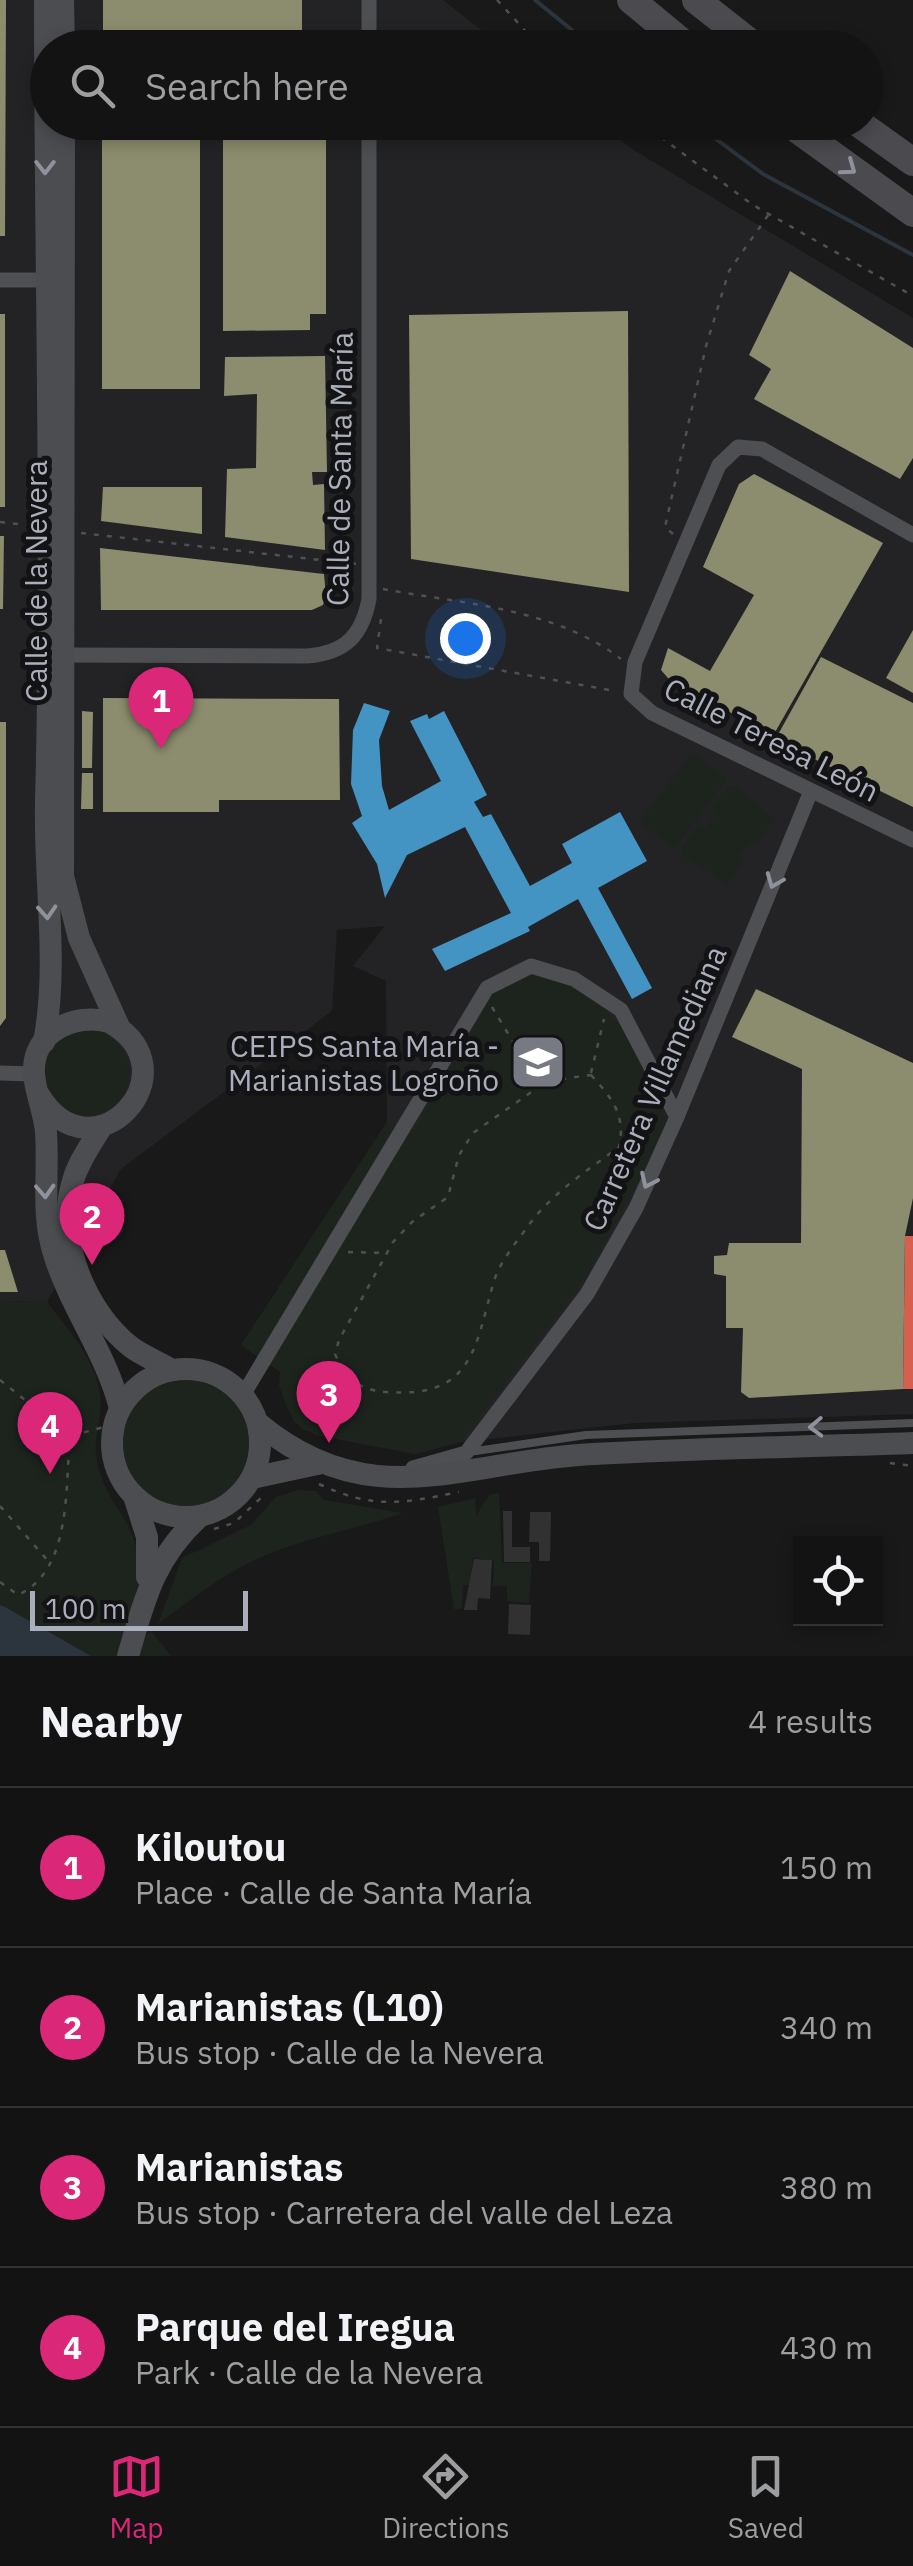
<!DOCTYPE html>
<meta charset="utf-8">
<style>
body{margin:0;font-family:"IBM Plex Sans",sans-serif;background:#202022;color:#f1f3f6}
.controls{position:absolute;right:30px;bottom:30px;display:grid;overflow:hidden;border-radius:0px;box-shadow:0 5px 15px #0003}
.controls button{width:90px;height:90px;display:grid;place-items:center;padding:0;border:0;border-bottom:2px solid #323234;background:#131314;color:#f1f3f6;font:50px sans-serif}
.scale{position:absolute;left:30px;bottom:25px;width:218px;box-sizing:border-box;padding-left:10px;border:5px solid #aaafbb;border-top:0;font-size:28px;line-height:35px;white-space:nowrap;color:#aaafbb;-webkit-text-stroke:8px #131316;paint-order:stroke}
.you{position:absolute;left:465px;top:638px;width:35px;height:35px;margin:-25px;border:8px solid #fff;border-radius:50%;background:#1a73e8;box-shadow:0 0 0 15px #1a73e833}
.badge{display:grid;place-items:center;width:65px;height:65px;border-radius:50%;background:#db2777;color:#fff;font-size:32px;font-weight:700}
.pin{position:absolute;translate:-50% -82px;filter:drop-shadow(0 2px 5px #0008)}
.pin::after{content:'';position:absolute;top:52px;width:35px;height:30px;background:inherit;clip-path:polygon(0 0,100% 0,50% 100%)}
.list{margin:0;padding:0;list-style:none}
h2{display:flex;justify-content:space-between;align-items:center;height:130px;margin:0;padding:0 40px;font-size:42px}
h2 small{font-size:32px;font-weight:400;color:#9d9ea0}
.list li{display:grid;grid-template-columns:65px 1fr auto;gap:30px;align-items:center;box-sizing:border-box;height:160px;padding:0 40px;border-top:2px solid #323234}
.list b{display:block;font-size:38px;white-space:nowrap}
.list p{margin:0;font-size:32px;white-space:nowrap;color:#9d9ea0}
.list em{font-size:32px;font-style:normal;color:#9d9ea0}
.icon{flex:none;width:55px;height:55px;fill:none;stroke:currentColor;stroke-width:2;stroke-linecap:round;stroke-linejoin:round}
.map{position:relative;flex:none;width:913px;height:1656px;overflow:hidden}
.search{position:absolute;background:#131314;box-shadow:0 5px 15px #0003;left:30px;right:30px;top:30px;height:110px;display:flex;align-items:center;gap:25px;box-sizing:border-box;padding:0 35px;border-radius:55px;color:#9d9ea0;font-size:38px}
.sheet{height:770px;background:#131314}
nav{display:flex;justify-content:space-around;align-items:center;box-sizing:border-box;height:140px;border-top:2px solid #323234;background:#131314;font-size:28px;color:#9d9ea0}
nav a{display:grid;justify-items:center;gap:5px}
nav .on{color:#db2777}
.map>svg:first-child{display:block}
.built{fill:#232326}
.green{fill:#1d241e}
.water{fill:#2c343d}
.shops{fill:#d6604d}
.schools{fill:#4393c3}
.industry{fill:#8c8c6e}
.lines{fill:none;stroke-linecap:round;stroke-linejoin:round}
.stream{stroke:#2c343d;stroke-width:4}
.building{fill:#313132}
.path{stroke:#4f5054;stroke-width:2.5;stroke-dasharray:5 8;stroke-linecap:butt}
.lane{stroke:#4d4f53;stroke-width:8}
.street{stroke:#4d4f53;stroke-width:15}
.secondary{stroke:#4c4d51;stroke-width:22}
.highway{stroke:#4b4b4f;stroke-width:28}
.oneway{stroke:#8e929b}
.oneway2{stroke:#8e919b}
.oneway3{stroke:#8e929c}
.labels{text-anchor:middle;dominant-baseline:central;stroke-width:10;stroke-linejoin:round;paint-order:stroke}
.street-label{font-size:30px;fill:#aaafbb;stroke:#131316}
.poi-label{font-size:30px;fill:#aaafbb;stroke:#131316;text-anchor:end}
</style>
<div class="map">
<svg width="913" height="1656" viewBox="0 0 913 1656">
<rect width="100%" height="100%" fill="#19191a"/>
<path class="built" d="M0,0H443L503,47L48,48V122L598,123L632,149L913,318V1414L635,1423L461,1442L415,1454L316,1435L294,1422L279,1385L280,1372L241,1345L387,1122L386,981L353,966L385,926L337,930L332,1011L121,1169L47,1302L0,1301Z"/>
<g class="green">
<path d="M692,753L728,779L675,848L639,823Z"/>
<path d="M729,786L737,787L774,819L756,844L750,841L739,855L744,860L727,884L684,856L681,849L699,825L705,829L716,814L710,810Z"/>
<path d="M548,974C603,992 675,1075 664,1135L586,1277L461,1442L415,1454L303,1430C288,1416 279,1392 280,1372L241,1345L387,1122L415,1130L493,994L530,975Z"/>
<circle cx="87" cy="1073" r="43"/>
<path d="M0,1301L47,1302C68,1330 95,1358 100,1394C103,1420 90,1444 99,1470C114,1519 143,1521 137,1583L154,1587L140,1641L151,1631L171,1656H91L0,1605Z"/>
<circle cx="186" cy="1443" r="63"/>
<path d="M298,1490L316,1491L324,1500L403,1513C354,1530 302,1538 255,1560C220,1576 189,1601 158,1624L182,1558L251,1525L276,1497Z"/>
<path d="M499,1493L502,1563H532L529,1603L507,1601V1586H493L494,1560L473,1558L470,1585H463L462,1609H454L438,1507L475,1498L476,1516L489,1495Z"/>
</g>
<path class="water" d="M0,1605L5,1607L91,1656H0Z"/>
<path class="shops" d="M905,1236H913V1389H903Z"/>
<path class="schools" d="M364,703L390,711L379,740L382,786L389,810L441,781L410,721L427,714L429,719L444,711L487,795L474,802L483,817L491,814L530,886L572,863L562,844L620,812L647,861L598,888L652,988L632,999L578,899L528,927L530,931L445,971L432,949L511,913L465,827L407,855L385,898L377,864L352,823L362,816L351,784L353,730Z"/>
<g class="industry">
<path d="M0,0H6L5,236H0Z"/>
<rect x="103" y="0" width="199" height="48"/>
<rect x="102" y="122" width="98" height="267"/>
<path d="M223,122H326V314H310V330L223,331Z"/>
<path d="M790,271L913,348V458L900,479L754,399L771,369L749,355Z"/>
<path d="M628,311L629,592L411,559L409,315Z"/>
<rect x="0" y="314" width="5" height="193"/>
<path d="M325,356L327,472H312L313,485L324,484L325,550L225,537L227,469L256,468L257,394L224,396L225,357Z"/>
<path d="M754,474L883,543L774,734L674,685L661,670L668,648L710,671L754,595L703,567L739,484Z"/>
<path d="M103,487H202V534L101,521Z"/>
<path d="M0,536H4L3,609H0Z"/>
<path d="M100,548L324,574L326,596L323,605L312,610H101Z"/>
<path d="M913,630V693L886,678Z"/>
<path d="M821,657L913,703V807L775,740Z"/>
<path d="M103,698L339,699L340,800H219V812H103Z"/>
<path d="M82,711L93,712L92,768H82Z"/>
<path d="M0,722H6V1018L0,1026Z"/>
<path d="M82,773H93V809H81Z"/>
<path d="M756,989L913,1063V1198L905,1236L903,1389L749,1398L741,1392L743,1328H726V1276L714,1274V1256L727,1255L729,1243H801L802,1069L732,1037Z"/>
<path d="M0,1250H5L18,1292H0Z"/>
</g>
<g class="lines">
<g class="stream">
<path d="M535,0L594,48"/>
<path d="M693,122L763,174L913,255"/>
</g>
</g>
<g class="building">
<path d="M503,1511H512V1547H530V1562H504Z"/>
<path d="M530,1512H551L550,1561H539V1542H529Z"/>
<path d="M474,1559L492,1560L490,1599L478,1598L477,1610H464Z"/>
<path d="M509,1604L531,1605L530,1635L508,1634Z"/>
</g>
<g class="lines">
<g class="path">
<path d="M497,0L541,48"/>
<path d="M640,122L753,205L913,296"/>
<path d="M0,522L28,525"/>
<path d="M81,533L356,564"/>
<path d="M673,534L665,527L706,346L729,271L769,214"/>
<path d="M383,589C463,604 555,608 621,659"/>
<path d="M381,619L377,648L615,691"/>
<path d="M492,1007L524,1060L546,1080"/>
<path d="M591,1073L604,1019"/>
<path d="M591,1075C612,1098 626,1115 619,1147C588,1170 555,1191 531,1222C519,1239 500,1261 494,1281C475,1345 475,1399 386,1392C359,1390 345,1378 335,1354L339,1340L393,1242L412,1222L448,1197L459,1155L473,1133L547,1081Z"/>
<path d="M348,1252L385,1253"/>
<path d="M0,1380L70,1436L112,1425"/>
<path d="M890,1463L913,1466"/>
<path d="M319,1484C372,1509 401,1504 459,1492"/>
<path d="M0,1506L49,1562"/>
<path d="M214,1529L234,1523L264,1495"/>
<path d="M0,1582L18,1595C72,1570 65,1488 70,1436"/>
</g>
<path class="lane" d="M469,1452L586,1435L913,1423"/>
<g class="street">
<path d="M369,0V48"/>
<path d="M0,280H45"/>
<path d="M913,535L762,449L738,447L719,465L635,662L631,694L652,713L913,840"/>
<path d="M65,655L307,656C345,653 362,636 369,599V122"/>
<path d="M0,1073L34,1074"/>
<path d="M243,1395L487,988L531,966L574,979L612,1004L621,1010L677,1117"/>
<path d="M413,1468L466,1453L587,1294L636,1208L677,1117L811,791"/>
</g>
<g class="secondary">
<path d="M63,0L64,48"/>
<path d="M64,122L63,876L79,938L120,1029"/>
<path d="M44,1042C59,964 44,881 46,801C53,534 45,267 45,0"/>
<path d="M39,1095C92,1183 197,1071 109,1022C75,1012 32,1032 34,1073C35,1093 45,1113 46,1133C49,1174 41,1214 54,1254C71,1309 106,1353 120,1408"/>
<path d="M102,1126C92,1143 78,1162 73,1181C55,1237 85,1311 131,1347C143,1356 159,1362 172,1370"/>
<circle cx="186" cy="1443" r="74"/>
<path d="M258,1423C372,1518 465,1460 593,1454C699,1448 806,1447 913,1443"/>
<path d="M252,1478L317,1464"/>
<path d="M134,1496L147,1537V1577"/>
<path d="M128,1656C145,1598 154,1559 199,1517"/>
</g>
<g class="highway">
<path d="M631,0L689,48"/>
<path d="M696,0L757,48"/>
<path d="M787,122L913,213"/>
<path d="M857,122L913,162"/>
</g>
</g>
<defs><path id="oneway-chevron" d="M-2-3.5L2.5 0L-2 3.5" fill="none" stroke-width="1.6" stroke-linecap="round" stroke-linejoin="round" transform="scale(2.5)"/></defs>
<g class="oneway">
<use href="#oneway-chevron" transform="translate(45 167) rotate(90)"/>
<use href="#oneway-chevron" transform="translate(47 912) rotate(86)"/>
<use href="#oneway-chevron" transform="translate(45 1191) rotate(87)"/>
</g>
<use class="oneway2" href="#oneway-chevron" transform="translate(849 168) rotate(36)"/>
<g class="oneway3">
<use href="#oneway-chevron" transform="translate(774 881) rotate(112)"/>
<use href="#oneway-chevron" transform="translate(648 1181) rotate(115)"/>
<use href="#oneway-chevron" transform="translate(816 1427) rotate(178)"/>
</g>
<defs>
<g id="university-square" transform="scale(2.875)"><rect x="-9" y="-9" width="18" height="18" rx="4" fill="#777a83" stroke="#131316"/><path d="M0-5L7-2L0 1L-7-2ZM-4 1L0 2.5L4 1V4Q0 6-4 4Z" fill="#fff"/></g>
</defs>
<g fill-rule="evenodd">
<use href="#university-square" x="538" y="1062"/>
</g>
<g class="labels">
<g class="street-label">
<text transform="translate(339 469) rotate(-89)">Calle de Santa María</text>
<text transform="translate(35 581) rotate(-90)">Calle de la Nevera</text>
<text transform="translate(772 739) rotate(27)">Calle Teresa León</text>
<text transform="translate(654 1088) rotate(-66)">Carretera Villamediana</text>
</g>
<g class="poi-label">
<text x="499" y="1045">CEIPS Santa María -<tspan x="499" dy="34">Marianistas Logroño</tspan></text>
</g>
</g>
</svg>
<div class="controls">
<button><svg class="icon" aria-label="locate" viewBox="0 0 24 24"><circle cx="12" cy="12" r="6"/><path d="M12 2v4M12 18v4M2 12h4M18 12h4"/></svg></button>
</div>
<div class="scale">100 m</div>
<div class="you"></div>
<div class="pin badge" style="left:161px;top:749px">1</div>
<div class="pin badge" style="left:92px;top:1265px">2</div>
<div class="pin badge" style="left:329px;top:1443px">3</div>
<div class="pin badge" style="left:50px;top:1474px">4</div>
<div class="search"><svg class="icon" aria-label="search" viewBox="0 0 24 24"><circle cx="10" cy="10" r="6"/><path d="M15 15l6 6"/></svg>Search here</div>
</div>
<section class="sheet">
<h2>Nearby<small>4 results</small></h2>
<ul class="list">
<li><span class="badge">1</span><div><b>Kiloutou</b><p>Place · Calle de Santa María</p></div><em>150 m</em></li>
<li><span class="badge">2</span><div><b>Marianistas (L10)</b><p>Bus stop · Calle de la Nevera</p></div><em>340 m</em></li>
<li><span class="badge">3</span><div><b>Marianistas</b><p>Bus stop · Carretera del valle del Leza</p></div><em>380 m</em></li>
<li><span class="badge">4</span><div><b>Parque del Iregua</b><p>Park · Calle de la Nevera</p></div><em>430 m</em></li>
</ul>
</section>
<nav>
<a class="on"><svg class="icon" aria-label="map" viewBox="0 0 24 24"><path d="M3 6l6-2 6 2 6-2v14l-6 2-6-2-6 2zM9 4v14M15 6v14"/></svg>Map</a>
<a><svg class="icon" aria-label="directions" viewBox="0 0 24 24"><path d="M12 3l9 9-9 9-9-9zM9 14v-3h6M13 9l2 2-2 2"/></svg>Directions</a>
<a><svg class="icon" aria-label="saved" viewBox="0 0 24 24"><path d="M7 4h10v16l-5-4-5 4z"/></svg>Saved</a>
</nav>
